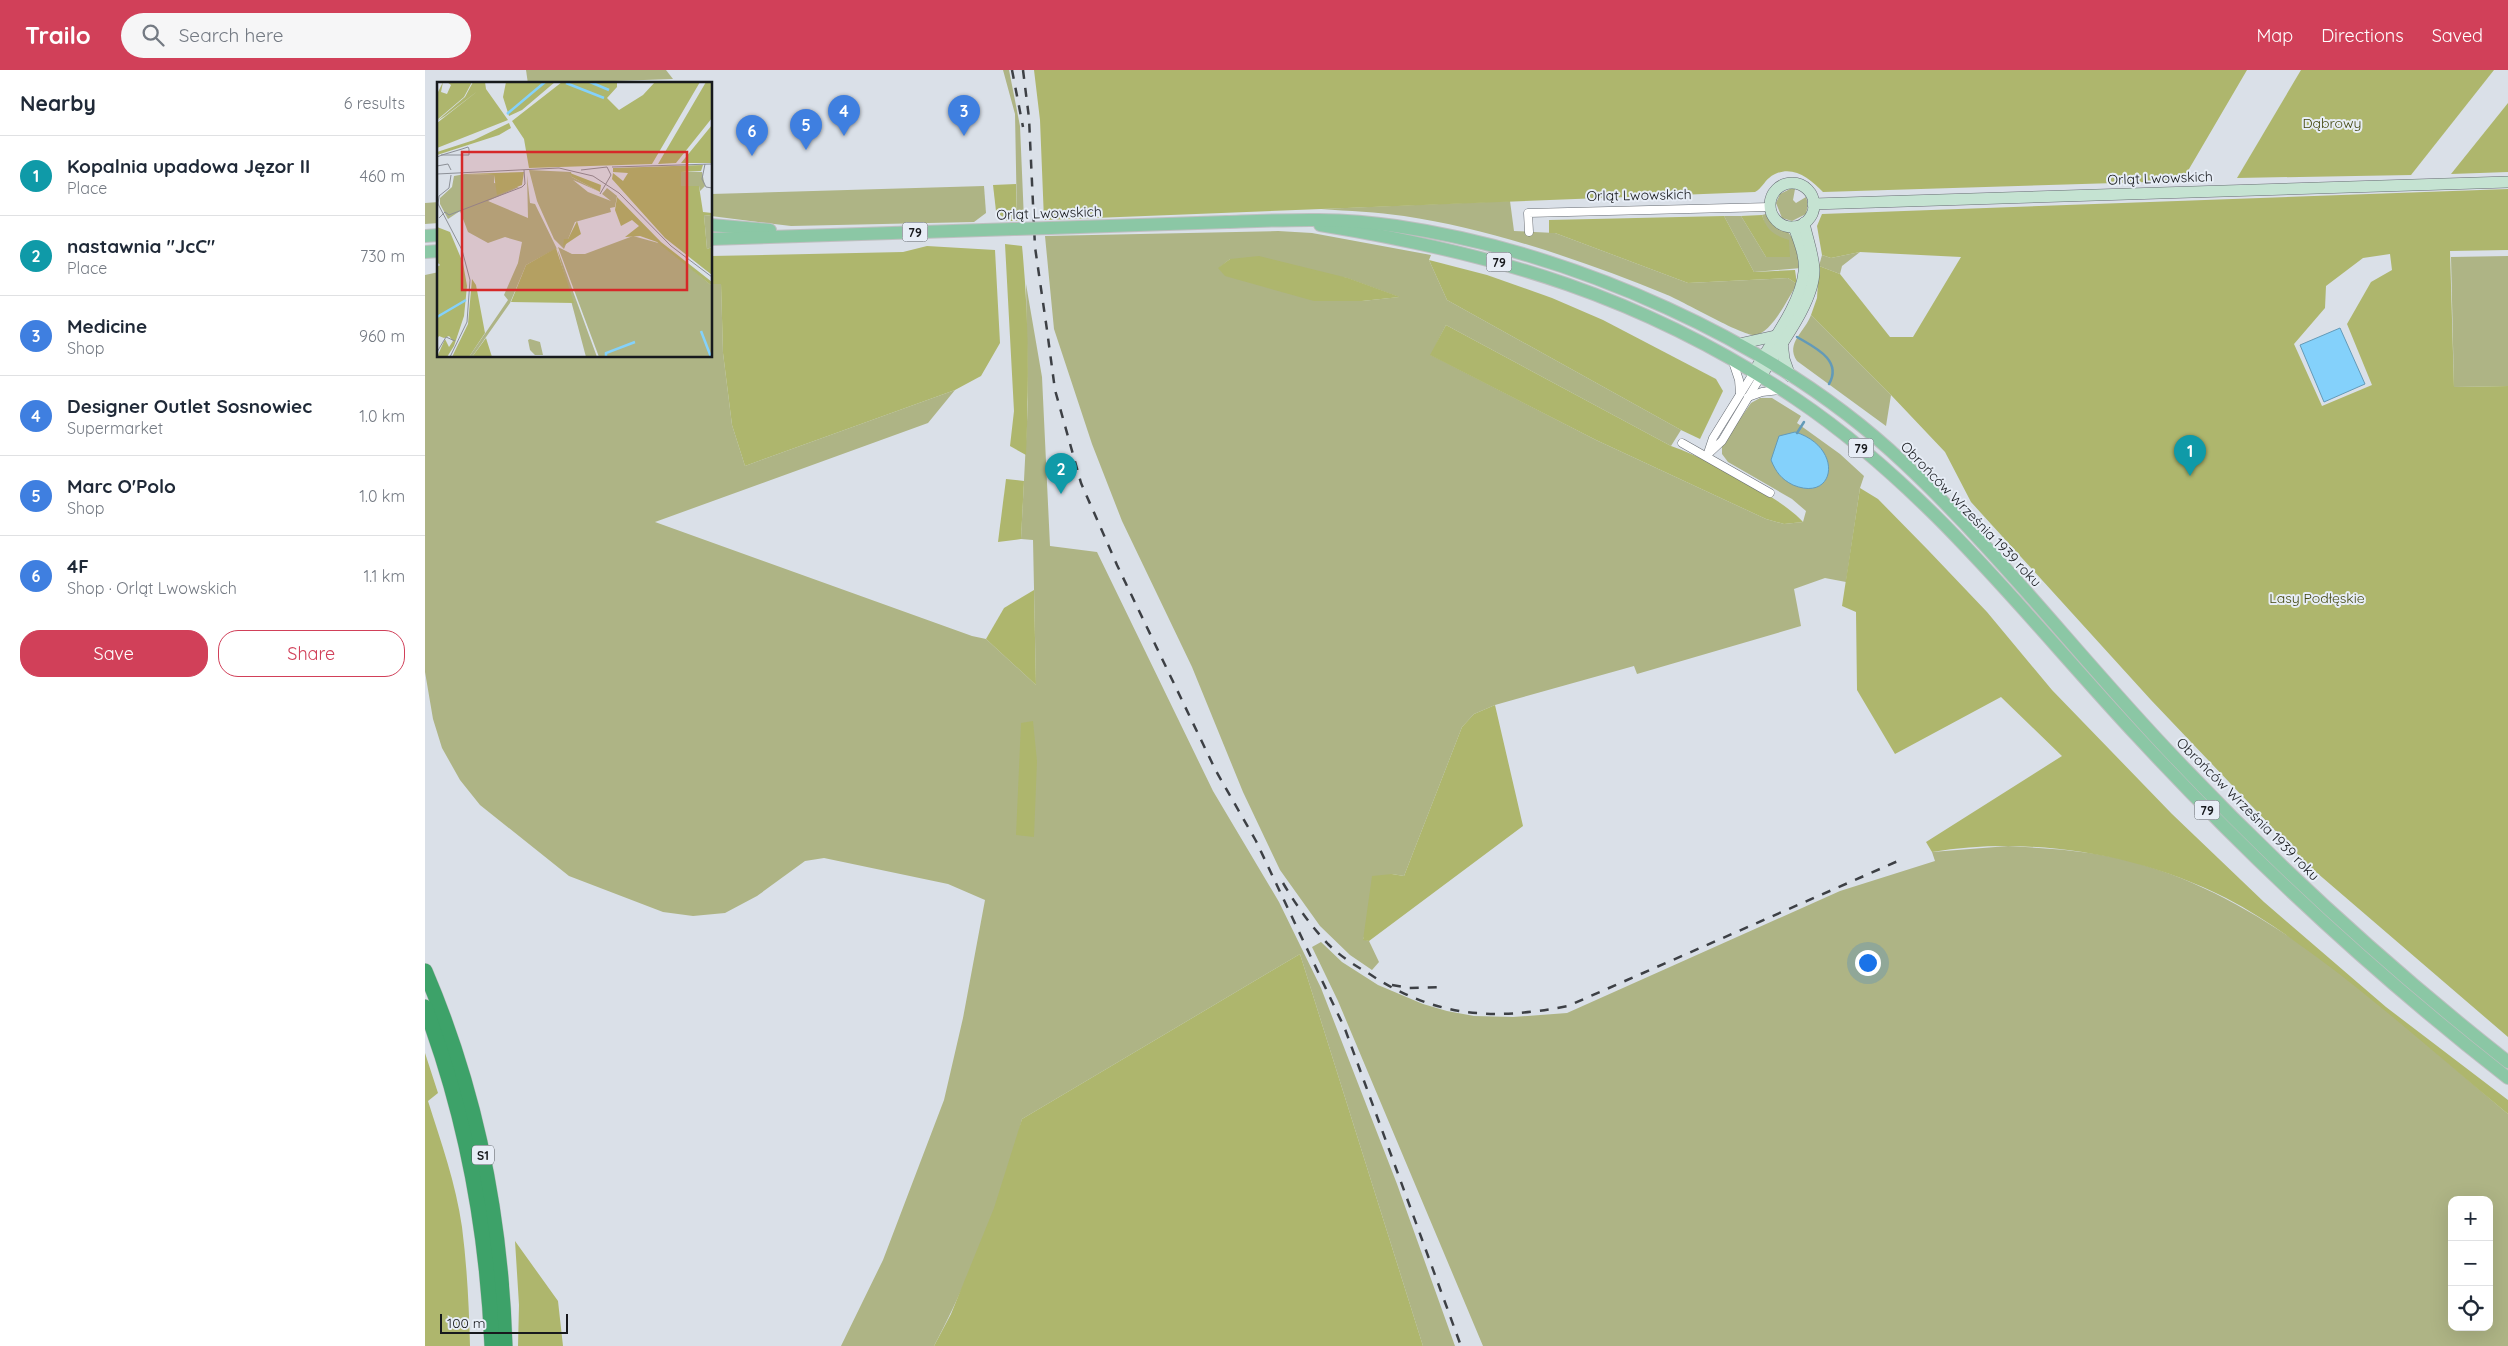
<!DOCTYPE html>
<meta charset="utf-8">
<style>
body{margin:0;font-family:Quicksand,sans-serif;background:#f6f6f7;color:#1f2937}
.controls{position:absolute;right:15px;bottom:15px;display:grid;overflow:hidden;border-radius:10px;box-shadow:0 5px 20px #0002}
.controls button{width:45px;height:45px;display:grid;place-items:center;padding:0;border:0;border-bottom:1px solid #e0e1e3;background:#fff;color:#1f2937;font:25px sans-serif}
.scale{position:absolute;left:15px;bottom:12px;width:128px;box-sizing:border-box;padding-left:5px;border:2px solid #17191d;border-top:0;font-size:14px;line-height:18px;white-space:nowrap;color:#17191d;-webkit-text-stroke:4px #e7edf6;paint-order:stroke}
.you{position:absolute;left:1442px;top:892px;width:18px;height:18px;margin:-12px;border:4px solid #fff;border-radius:50%;background:#1a73e8;box-shadow:0 0 0 8px #1a73e833}
.badge{display:grid;place-items:center;width:32px;height:32px;border-radius:50%;background:#d14059;color:#fff;font-size:16px;font-weight:700}
.pin{position:absolute;translate:-50% -41px;filter:drop-shadow(0 1px 2px #0008)}
.pin::after{content:'';position:absolute;top:26px;width:18px;height:15px;background:inherit;clip-path:polygon(0 0,100% 0,50% 100%)}
.list{margin:0;padding:0;list-style:none}
h2{display:flex;justify-content:space-between;align-items:center;height:65px;margin:0;padding:0 20px;font-size:21px}
h2 small{font-size:16px;font-weight:400;color:#747a83}
.list li{display:grid;grid-template-columns:32px 1fr auto;gap:15px;align-items:center;box-sizing:border-box;height:80px;padding:0 20px;border-top:1px solid #e0e1e3}
.list b{display:block;font-size:19px;white-space:nowrap}
.list p{margin:0;font-size:16px;white-space:nowrap;color:#747a83}
.list em{font-size:16px;font-style:normal;color:#747a83}
.actions{display:flex;gap:10px;padding:15px 20px}
.actions a{flex:1;padding:11px 0;border:1px solid #d14059;border-radius:20px;text-align:center;font-size:18px;color:#d14059}
.actions .main{background:#d14059;color:#fff}
.icon{flex:none;width:28px;height:28px;fill:none;stroke:currentColor;stroke-width:2;stroke-linecap:round;stroke-linejoin:round}
.map{position:relative;flex:none;width:2083px;height:1276px;overflow:hidden}
header{display:flex;align-items:center;gap:30px;box-sizing:border-box;height:70px;padding:0 25px;background:#d14059;color:#fff}
header strong{font-size:24px}
nav{display:flex;gap:28px;margin-inline-start:auto;font-size:18px}
.search{width:350px;height:45px;background:#f6f6f7;display:flex;align-items:center;gap:12px;box-sizing:border-box;padding:0 18px;border-radius:28px;color:#747a83;font-size:19px}
main{display:flex}
aside{flex:1;background:#fff}
.map>svg:first-child{display:block}
.green{fill:#aeb485;fill-rule:evenodd}
.forest{fill:#aeb66d;fill-rule:evenodd}
.water{fill:#84d1fb;stroke:#639ab8}
.lines{fill:none;stroke-linecap:round;stroke-linejoin:round}
.stream{stroke:#639ab8;stroke-width:2.5}
.street-casing{stroke:#676c73;stroke-width:9}
.secondary-casing{stroke:#676c73;stroke-width:12}
.primary-casing{stroke:#bebfc0;stroke-width:14}
.highway-casing{stroke:#bebfc0;stroke-width:16}
.street{stroke:#fff;stroke-width:8}
.secondary{stroke:#c5e3d2;stroke-width:11}
.primary{stroke:#8bc7a5;stroke-width:12}
.highway{stroke:#3da269;stroke-width:15}
.rail{stroke:#3d4045;stroke-width:2.5;stroke-dasharray:9 9;stroke-linecap:butt}
.primary-bridge-casing{stroke:#bebfc0;stroke-width:14;stroke-linecap:butt}
.primary-bridge{stroke:#8bc7a5;stroke-width:12}
.labels{text-anchor:middle;dominant-baseline:central;stroke-width:4;stroke-linejoin:round;paint-order:stroke}
.shield{fill:#e7edf6;stroke:#55595e;stroke-width:1}
.shield-label{font-size:12px;font-weight:bold;fill:#17191d}
.park-label{font-size:14px;fill:#434810;stroke:#e7edf6}
.street-label{font-size:14px;fill:#17191d;stroke:#e7edf6}
.inset-river{fill:none;stroke:#84d1fb;stroke-width:2.5}
.inset-road{fill:none;stroke:#8c9097;stroke-width:1}
.view{fill:#d62828;fill-opacity:0.15;stroke:#d62828;stroke-width:2.5}
.inset-edge{fill:none;stroke:#17191d;stroke-width:2.5}
</style>
<header>
<strong>Trailo</strong>
<div class="search"><svg class="icon" aria-label="search" viewBox="0 0 24 24"><circle cx="10" cy="10" r="6"/><path d="M15 15l6 6"/></svg>Search here</div>
<nav><a>Map</a><a>Directions</a><a>Saved</a></nav>
</header>
<main>
<aside>
<h2>Nearby<small>6 results</small></h2>
<ul class="list">
<li><span class="badge" style="background:#0f9aa8">1</span><div><b>Kopalnia upadowa Jęzor II</b><p>Place</p></div><em>460 m</em></li>
<li><span class="badge" style="background:#0f9aa8">2</span><div><b>nastawnia &quot;JcC&quot;</b><p>Place</p></div><em>730 m</em></li>
<li><span class="badge" style="background:#3f7fe0">3</span><div><b>Medicine</b><p>Shop</p></div><em>960 m</em></li>
<li><span class="badge" style="background:#3f7fe0">4</span><div><b>Designer Outlet Sosnowiec</b><p>Supermarket</p></div><em>1.0 km</em></li>
<li><span class="badge" style="background:#3f7fe0">5</span><div><b>Marc O'Polo</b><p>Shop</p></div><em>1.0 km</em></li>
<li><span class="badge" style="background:#3f7fe0">6</span><div><b>4F</b><p>Shop · Orląt Lwowskich</p></div><em>1.1 km</em></li>
</ul>
<div class="actions"><a class="main">Save</a><a>Share</a></div>
</aside>
<div class="map">
<svg width="2083" height="1276" viewBox="0 0 2083 1276">
<rect width="100%" height="100%" fill="#dae0e8"/>
<g class="green">
<path d="M101,0H241L248,9L103,14Z"/>
<path d="M578,0H584L595,56L599,150L592,151L590,44Z"/>
<path d="M559,116L561,143L549,152L366,156L286,146V124Z"/>
<path d="M1365,119H1370L1368,130L1371,133L1381,127L1383,134L1381,144L1367,151L1357,148L1351,133L1355,124Z"/>
<path d="M1085,131L1089,161L1130,163L1263,213L1363,208L1372,214C1363,228 1347,263 1330,265C1317,266 1258,231 1240,224C1159,191 1066,159 979,146C952,142 924,141 896,139Z"/>
<path d="M14,132V153L0,154V133Z"/>
<path d="M1341,144L1351,157L1363,162L1368,169L1376,198L1329,202L1299,146H1316L1341,187L1349,165L1341,158L1337,145Z"/>
<path d="M853,161L887,163L1006,185L1004,190L1022,230L1256,360L1246,376L1021,255L1006,285L1171,370L1341,449L1359,454L1378,452L1381,441L1367,429L1303,392L1297,384V375L1326,333L1335,328H1347L1376,346L1372,353L1415,384L1439,406L1435,418L1421,512L1400,508L1369,519L1376,556L1212,604L1209,596L1070,635L1049,644L1037,657L979,806L967,804L938,869L944,871L954,892L947,900L925,885L895,856L855,800L818,722L767,597L697,451L667,374L629,259L620,166ZM805,189L922,208L974,227L937,231L794,198Z"/>
<path d="M1435,182L1417,196L1415,204L1394,196L1397,185L1406,188Z"/>
<path d="M2083,186V316L2029,317L2026,187Z"/>
<path d="M14,202V286H286V214L296,213L298,283L307,355L320,396L530,320L503,353L230,452L547,566L561,569L611,615L608,470L596,469L603,332L601,214L617,307L625,476L672,482L788,721L854,832L896,918L972,1114L1030,1276H998L875,884L597,1049C579,1125 545,1207 509,1276H416L458,1190L519,1030L538,948L560,830L523,814L399,788L380,791L332,826L300,843L268,846L238,842L144,806L55,735L35,710L17,678L8,649L0,602V205Z"/>
<path d="M1386,245L1466,325L1461,356L1372,291C1360,273 1380,262 1386,245Z"/>
<path d="M1583,776C1618,778 1654,780 1688,787C1841,820 1967,947 2083,1044V1276H1058L913,931L887,877L896,872L917,892L953,915L998,934L1022,941L1049,946L1088,947L1142,943L1415,821L1510,791L1507,782ZM2027,1130H2064V1257H2027Z"/>
</g>
<g class="forest">
<path d="M609,0H1822L1757,111L1398,122C1384,107 1364,92 1344,108C1339,112 1337,118 1330,122L619,150L615,50Z"/>
<path d="M1876,0H2069L1986,105L1812,108Z"/>
<path d="M2083,33V102L2026,104Z"/>
<path d="M591,114L592,151H582L571,141L568,115Z"/>
<path d="M2083,119V180L2025,181L2029,317L2083,316V967L1884,796L1726,630L1546,432L1520,382L1466,325L1386,245L1392,228L1394,196L1415,204L1465,267H1488L1536,187L1435,182L1406,188L1397,185L1392,156L1397,144ZM1965,184L1967,200L1946,212L1922,254L1947,315L1897,336L1869,274L1900,238L1901,216L1938,188Z"/>
<path d="M1337,145C1342,161 1349,165 1364,170L1365,187H1341L1316,146Z"/>
<path d="M1299,146L1329,202L1370,200L1372,214L1363,208L1263,213L1130,163H1124V150Z"/>
<path d="M580,174L597,176C604,245 604,316 601,385L585,376L589,341Z"/>
<path d="M502,176L570,180L575,273L556,306L530,320L320,396L307,355L298,283L296,214H286V186L478,182Z"/>
<path d="M834,186L923,208L975,227L937,231H889L800,206L793,198L805,189Z"/>
<path d="M1004,190L1062,205L1127,228L1178,250L1291,309L1298,321L1275,369L1256,360L1022,230Z"/>
<path d="M1021,255L1246,376C1277,386 1357,428 1378,452L1359,454L1341,449L1171,370L1005,285Z"/>
<path d="M581,409L599,411L596,469L573,472Z"/>
<path d="M1435,418L1453,429L1503,480L1562,542L1627,620L1747,744L1839,832L1961,937L2083,1030V1044C2020,992 1959,937 1893,888C1863,866 1834,845 1801,828C1712,783 1606,766 1507,782L1501,772L1637,686L1576,627L1470,684L1432,620L1431,542L1417,536Z"/>
<path d="M609,520L611,615L561,569L579,538Z"/>
<path d="M1070,635L1098,756L944,871L938,870L947,806L967,804L979,806L1037,657L1049,644Z"/>
<path d="M608,651L612,691L609,767L591,765L596,653Z"/>
<path d="M875,884L998,1276H509L526,1244L569,1138L597,1049Z"/>
<path d="M0,983L13,1023L3,1031C16,1072 31,1114 37,1157C42,1196 44,1236 45,1276H0Z"/>
<path d="M90,1171L133,1231L138,1276H93L94,1235Z"/>
</g>
<g class="water">
<path d="M1915,258L1940,314L1899,332L1875,275Z"/>
<path d="M1370,362C1419,377 1411,433 1368,415C1356,409 1351,402 1346,390L1354,366Z"/>
</g>
<g class="lines">
<g class="stream">
<path d="M1372,267C1389,277 1418,290 1404,314"/>
<path d="M1372,363L1379,352"/>
</g>
<g class="street-casing">
<g id="street">
<path d="M1104,162L1103,143L1345,137"/>
<path d="M1307,289L1314,310L1315,323"/>
<path d="M1323,327L1337,322L1355,320"/>
<path d="M1257,373L1345,423"/>
<path d="M1283,384L1297,371L1336,306"/>
<path d="M1282,386L1288,368L1329,302"/>
</g>
</g>
<g class="secondary-casing">
<g id="secondary">
<circle cx="1367" cy="135" r="22"/>
<path d="M1388,134L2083,112"/>
<path d="M1357,272L1359,289L1365,306"/>
<path d="M1314,274L1350,266"/>
<path d="M1329,302C1345,274 1376,234 1379,202C1381,187 1374,171 1369,157"/>
<path d="M1336,306C1353,278 1390,232 1389,199C1388,183 1382,168 1379,153"/>
</g>
</g>
<g class="primary-casing">
<g id="primary">
<path d="M286,155L345,160"/>
<path d="M895,155C1074,184 1219,227 1371,329C1506,420 1603,549 1713,667C1827,790 1951,905 2083,1008"/>
<path d="M625,158C684,156 743,154 802,152C859,150 914,147 971,156C1147,182 1349,270 1479,393C1576,484 1657,591 1749,687C1853,797 1965,899 2083,992"/>
<path d="M0,166L14,165"/>
<path d="M286,169L589,159"/>
<path d="M0,182L14,181"/>
</g>
</g>
<g class="highway-casing">
<g id="highway">
<path d="M0,901C51,1020 76,1147 80,1276"/>
<path d="M0,937C41,1046 62,1160 67,1276"/>
</g>
</g>
<use href="#street" class="street"/>
<use href="#secondary" class="secondary"/>
<use href="#primary" class="primary"/>
<use href="#highway" class="highway"/>
<g class="rail">
<path d="M587,0L598,57"/>
<path d="M598,0L604,48L610,177L622,260L630,320L656,413L692,495L791,701L831,771L920,959L1036,1276"/>
<path d="M858,813C871,835 886,856 903,874C915,886 929,895 943,903C1009,947 1066,951 1143,936L1473,791"/>
<path d="M967,915L984,918L1019,917"/>
</g>
<g class="primary-bridge-casing">
<path id="primary-bridge" d="M589,159L625,158"/>
</g>
<use href="#primary-bridge" class="primary-bridge"/>
</g>
<g class="labels">
<g class="shield">
<rect x="477.5" y="152.5" width="25" height="19" rx="4"/>
<rect x="1061.5" y="182.5" width="25" height="19" rx="4"/>
<rect x="1423.5" y="368.5" width="25" height="19" rx="4"/>
<rect x="1769.5" y="730.5" width="25" height="19" rx="4"/>
<rect x="47" y="1075.5" width="22" height="19" rx="4"/>
</g>
<g class="shield-label">
<text x="490" y="162">79</text>
<text x="1074" y="192">79</text>
<text x="1436" y="378">79</text>
<text x="1782" y="740">79</text>
<text x="58" y="1085">S1</text>
</g>
<g class="park-label">
<text x="1907" y="53">Dąbrowy</text>
<text x="1892" y="528">Lasy Podłęskie</text>
</g>
<g class="street-label">
<text transform="translate(1735 108) rotate(-2)">Orląt Lwowskich</text>
<text transform="translate(1214 125) rotate(-1)">Orląt Lwowskich</text>
<text transform="translate(624 143) rotate(-2)">Orląt Lwowskich</text>
<text transform="translate(1546 444) rotate(46)">Obrońców Września 1939 roku</text>
<text transform="translate(1823 739) rotate(45)">Obrońców Września 1939 roku</text>
</g>
</g>
<g transform="translate(12 12)">
<rect width="275" height="275" fill="#dae0e8"/>
<path d="M92,88L134,90L135,95L161,109L136,98L151,110L174,119L165,112L170,106L180,114L178,125L173,126L174,130L138,140L127,167L117,157L100,119ZM244,90H265L268,104L263,109L262,104H244ZM28,92L57,93V101L82,105L51,119L91,136L90,93L93,121L98,122L122,171L160,275H149L120,166L89,183L73,221L35,275H32L71,218L67,213L81,181L85,160L68,155L51,161L31,150L23,129L11,137L3,122V116L15,105L17,94ZM267,133L275,134V165L270,167ZM196,154L225,162L275,204V275H162L121,165L135,172H148ZM93,257L103,260L106,273H98L93,268L91,258Z" fill="#aeb485"/>
<path d="M6,0L4,10L10,12L14,3L10,0H35L27,15L0,38V12ZM36,0H48L49,7L71,38L0,66V41L42,8L8,34L0,39L28,15ZM69,0H118L85,28L72,34L66,15ZM125,0H180V5L170,16L182,28L206,13L218,0H263L215,82L92,86L87,57L75,39ZM269,0H275V36L239,81L221,82ZM72,41L74,46L62,53L0,73V70L37,58ZM275,43V81H244ZM266,83L264,89L244,90V104H262L266,130L275,131V134L267,133L270,167L275,165V193L228,156L175,97L176,91L186,99L191,91L176,90V86ZM87,90L85,103L60,113L57,93L28,92ZM133,91L164,103L163,110L135,95ZM180,115L224,160L275,200V204L220,160L203,154L188,155L202,144L195,138L184,144L178,128ZM140,139L144,152L126,164L127,157H131ZM0,145L13,150L26,181L30,204L27,234L17,264L10,275H0L8,257L12,265L16,259L12,254L7,256L2,254L0,257V185L3,183L0,180ZM119,166L137,221L74,220L89,183ZM35,197L39,203L48,251L32,275H15L31,242ZM49,256L55,275H35Z" fill="#aeb66d"/>
<path class="inset-river" d="M153,0L172,8M129,1L167,16M70,32L108,0M0,235L29,218M264,249L274,275M169,275V271L198,260"/>
<path class="inset-road" d="M0,75L5,73L25,67L31,65L32,67V73H4M268,82L265,97L269,105L275,106M0,84L11,82L14,88M175,85L275,82M144,88L170,85M0,92L122,86L156,94L182,111L234,164L275,195M163,112L174,93L170,85M0,120L25,168L33,198L30,240L13,275M1,122L2,114L12,106L14,93M2,136L8,130L12,133L85,105L88,102L87,88M0,270L9,255L18,259"/>
<path class="view" d="M25,70H250V208H25Z"/>
<rect width="275" height="275" class="inset-edge"/>
</g>
</svg>
<div class="controls">
<button>+</button>
<button>−</button>
<button><svg class="icon" aria-label="locate" viewBox="0 0 24 24"><circle cx="12" cy="12" r="6"/><path d="M12 2v4M12 18v4M2 12h4M18 12h4"/></svg></button>
</div>
<div class="scale">100 m</div>
<div class="you"></div>
<div class="pin badge" style="left:1765px;top:406px;background:#0f9aa8">1</div>
<div class="pin badge" style="left:636px;top:424px;background:#0f9aa8">2</div>
<div class="pin badge" style="left:539px;top:66px;background:#3f7fe0">3</div>
<div class="pin badge" style="left:419px;top:66px;background:#3f7fe0">4</div>
<div class="pin badge" style="left:381px;top:80px;background:#3f7fe0">5</div>
<div class="pin badge" style="left:327px;top:86px;background:#3f7fe0">6</div>
</div>
</main>
